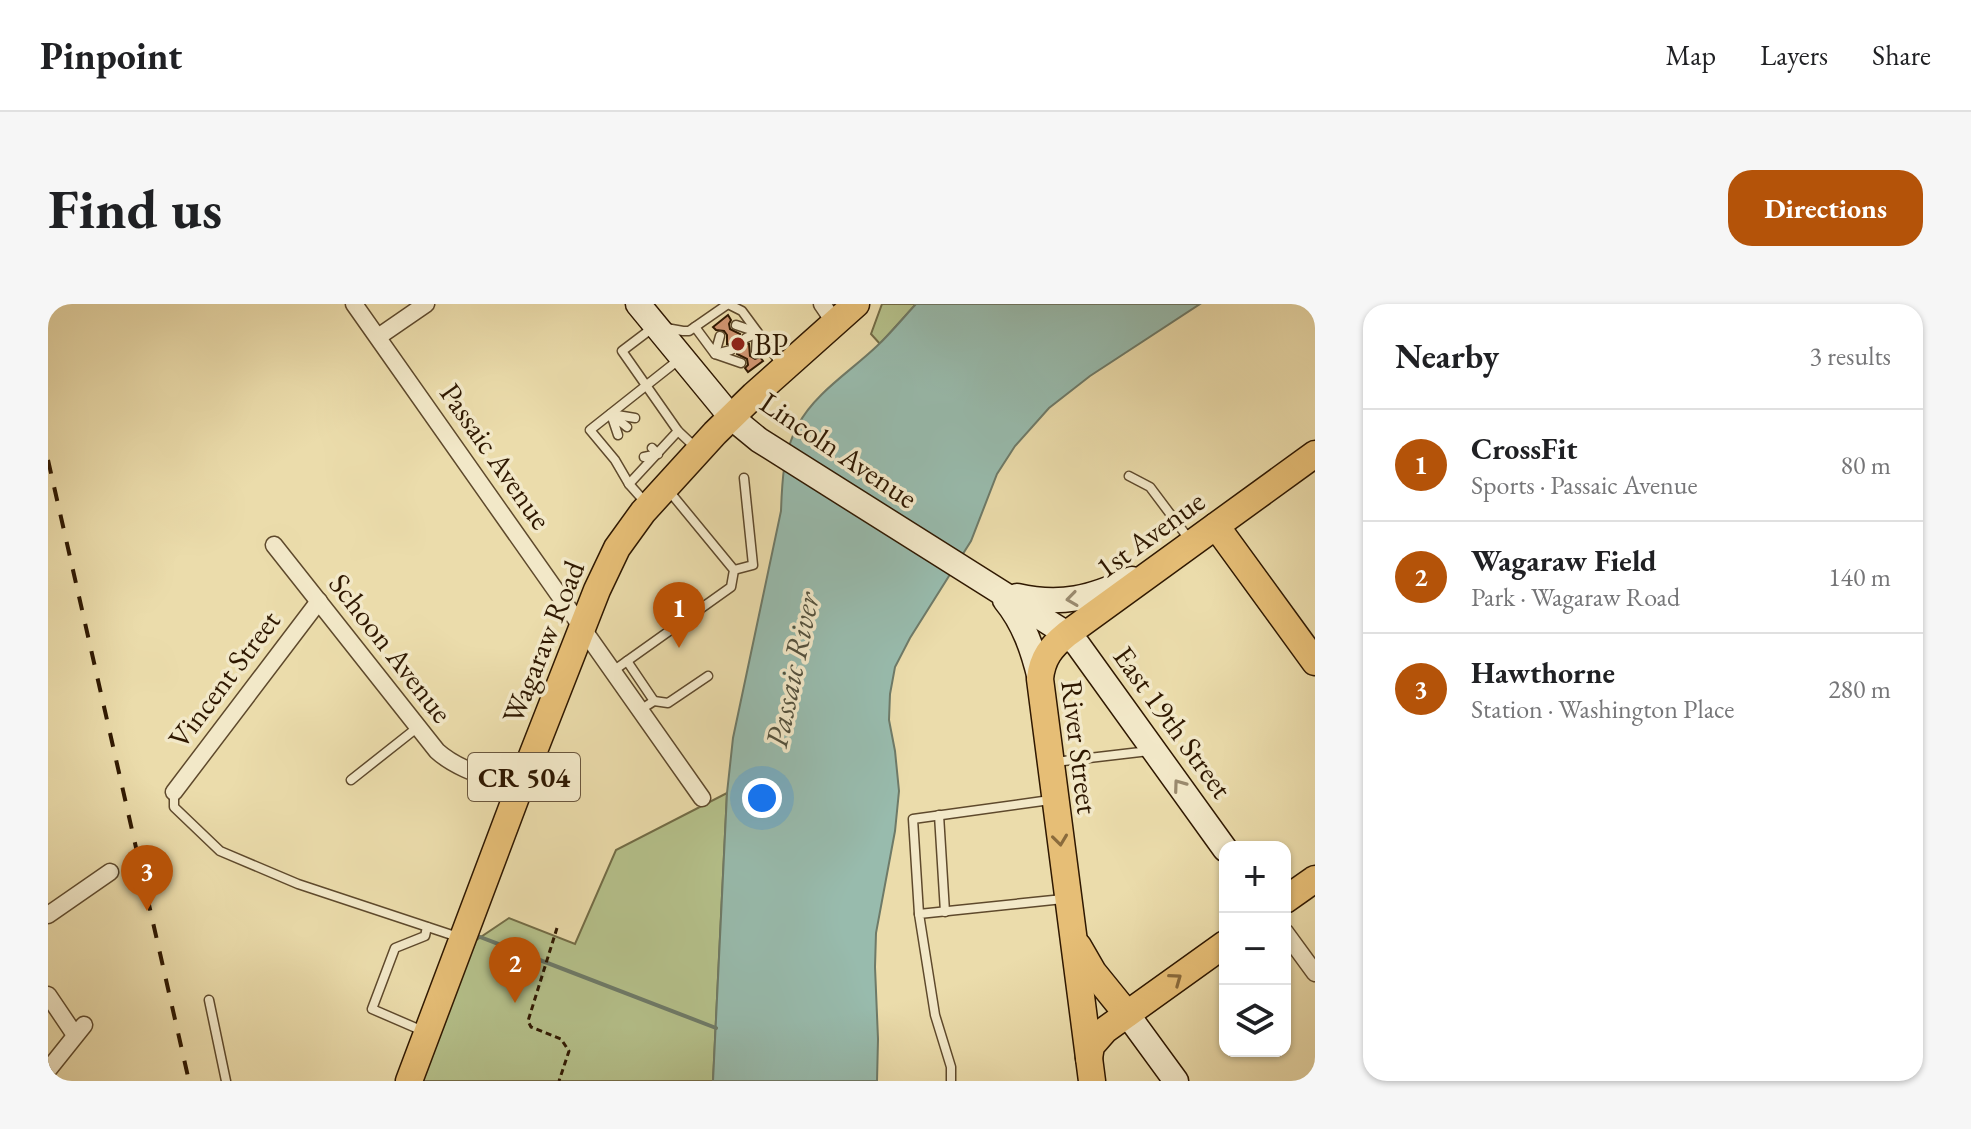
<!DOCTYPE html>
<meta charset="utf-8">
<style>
body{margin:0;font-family:"EB Garamond",serif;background:#f6f6f6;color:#202124}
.controls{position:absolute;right:24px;bottom:24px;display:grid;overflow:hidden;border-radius:16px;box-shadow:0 2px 6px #0004}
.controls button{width:72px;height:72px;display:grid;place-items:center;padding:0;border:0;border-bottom:2px solid #e0e0e0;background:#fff;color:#202124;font:40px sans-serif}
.you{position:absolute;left:714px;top:494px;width:28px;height:28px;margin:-20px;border:6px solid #fff;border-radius:50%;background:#1a73e8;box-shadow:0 0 0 12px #1a73e833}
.badge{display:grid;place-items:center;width:52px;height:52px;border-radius:50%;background:#b45309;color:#fff;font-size:26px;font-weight:700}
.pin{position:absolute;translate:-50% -66px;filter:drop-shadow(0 2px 4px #0008)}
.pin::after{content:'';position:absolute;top:42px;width:28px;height:24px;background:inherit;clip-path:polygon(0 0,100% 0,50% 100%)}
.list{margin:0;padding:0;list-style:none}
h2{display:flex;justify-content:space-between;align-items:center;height:104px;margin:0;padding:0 32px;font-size:34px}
h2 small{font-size:26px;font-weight:400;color:#757577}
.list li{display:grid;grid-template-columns:52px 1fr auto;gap:24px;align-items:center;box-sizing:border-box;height:112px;padding:0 32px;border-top:2px solid #e0e0e0}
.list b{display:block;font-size:30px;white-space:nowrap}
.list p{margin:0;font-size:26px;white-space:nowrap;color:#757577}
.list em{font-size:26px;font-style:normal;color:#757577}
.icon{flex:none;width:44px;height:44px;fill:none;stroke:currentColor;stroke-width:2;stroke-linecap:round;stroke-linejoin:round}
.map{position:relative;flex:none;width:1267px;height:777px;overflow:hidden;border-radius:24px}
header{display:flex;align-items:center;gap:48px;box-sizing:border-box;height:112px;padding:0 40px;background:#fff;border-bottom:2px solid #e0e0e0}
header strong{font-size:38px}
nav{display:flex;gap:44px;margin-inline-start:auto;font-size:28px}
.intro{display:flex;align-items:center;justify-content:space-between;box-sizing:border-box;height:192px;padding:0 48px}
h1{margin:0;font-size:56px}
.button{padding:20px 36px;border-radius:24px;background:#b45309;color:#fff;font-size:28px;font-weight:700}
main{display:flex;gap:48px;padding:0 48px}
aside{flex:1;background:#fff;border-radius:24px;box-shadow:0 2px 6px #0004}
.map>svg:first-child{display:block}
.green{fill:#b5c18b;stroke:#726c46;stroke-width:2}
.water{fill:#98bbad;stroke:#6e7a68;stroke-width:2}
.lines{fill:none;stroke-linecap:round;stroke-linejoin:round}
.stream{stroke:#6e7a68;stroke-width:4}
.building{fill:#d09470;stroke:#2f1801;stroke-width:2}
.lane-casing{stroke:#5e492c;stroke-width:11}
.street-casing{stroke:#5e492c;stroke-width:19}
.secondary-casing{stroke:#2f1801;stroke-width:27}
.primary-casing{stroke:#2f1801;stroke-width:29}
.path{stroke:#2f1801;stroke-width:3;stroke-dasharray:6 4;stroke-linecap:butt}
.lane{stroke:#f2e8c8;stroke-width:8}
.street{stroke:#f2e8c8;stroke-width:16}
.secondary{stroke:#f2e8c8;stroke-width:24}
.primary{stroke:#e6be76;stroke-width:26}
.rail{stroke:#2f1801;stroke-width:4;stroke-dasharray:14 14;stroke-linecap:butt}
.oneway{stroke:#9a8a6e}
.oneway2{stroke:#8a6b3c}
.poi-dot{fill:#8f2418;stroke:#f2e8c8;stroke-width:3}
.labels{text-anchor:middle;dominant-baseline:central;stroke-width:7;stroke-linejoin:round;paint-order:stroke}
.shield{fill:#f2e8c8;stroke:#6a563d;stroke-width:2}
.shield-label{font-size:28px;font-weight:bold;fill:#2f1801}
.poi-label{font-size:30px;fill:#2f1801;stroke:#f2e8c8;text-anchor:start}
.street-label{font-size:30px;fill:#2f1801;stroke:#f2e8c8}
.water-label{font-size:32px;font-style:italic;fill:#54513d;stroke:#f2e8c8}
</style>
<header>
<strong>Pinpoint</strong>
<nav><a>Map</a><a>Layers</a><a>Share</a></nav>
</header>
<div class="intro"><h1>Find us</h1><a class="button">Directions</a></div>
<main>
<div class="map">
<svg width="1267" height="777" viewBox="0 0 1267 777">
<rect width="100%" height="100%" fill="#ebdcab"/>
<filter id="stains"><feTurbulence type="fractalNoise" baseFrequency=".0025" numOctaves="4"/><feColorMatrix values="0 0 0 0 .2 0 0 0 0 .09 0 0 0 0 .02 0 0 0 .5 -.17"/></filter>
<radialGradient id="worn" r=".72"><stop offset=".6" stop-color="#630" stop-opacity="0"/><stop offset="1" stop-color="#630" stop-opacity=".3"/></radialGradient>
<g class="green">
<path d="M834,0H868L832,40L823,30Z"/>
<path d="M679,489L665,777H373L424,639L461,614L527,640L568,546Z"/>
</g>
<path class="water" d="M868,0H1152L1042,72L1001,104L967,142L949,170L923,237L862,334L847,363L842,390L841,416L847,447L851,487L847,527L828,629L827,663L830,735L829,777H665L679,489L685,434L733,207C734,178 735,148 750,121C767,89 803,67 829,42C843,29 855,14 868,0Z"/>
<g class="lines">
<path class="stream" d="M427,631L668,724"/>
</g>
<path class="building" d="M680,11L683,16L681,20L682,25L692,30L691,34L693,39L701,40L702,52L707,55L712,53L715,57L700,68L697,64L700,61L699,55L689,50L690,45L687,41L679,40V31L676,27L668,26L665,23Z"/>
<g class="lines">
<g class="lane-casing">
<g id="lane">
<path d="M688,21L709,28"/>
<path d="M647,23L667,50L672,32"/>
<path d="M698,34L709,29L708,48"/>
<path d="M683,46L667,50L693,59"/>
<path d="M563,110L587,114"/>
<path d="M570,131L563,110L579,123"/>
<path d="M647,143L630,127L574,47L607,22L635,27H641L680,0L694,7L733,60"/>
<path d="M596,153L610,150L604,144"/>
<path d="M1081,172L1102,183L1141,235"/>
<path d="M581,180L630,127"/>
<path d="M597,198L581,180L567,156L542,126L633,54"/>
<path d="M686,266L705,261L696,174"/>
<path d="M579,357L606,397L592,406"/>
<path d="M565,367L683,283L686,266L621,187"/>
<path d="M606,397L620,399L660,372"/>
<path d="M1007,458L1101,447"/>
<path d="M303,476L370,423"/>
<path d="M126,488V503L172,547L250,580L410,633"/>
<path d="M891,511L897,608"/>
<path d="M871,610L865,515L1002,496"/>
<path d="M161,696L178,777"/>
<path d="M375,727L324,705L347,644L377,632L379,623"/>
<path d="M903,777V763L887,711L871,610L1015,595"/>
</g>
</g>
<g class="street-casing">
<g id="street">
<path d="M306,0L654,494"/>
<path d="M774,0L787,19"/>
<path d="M330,33L378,0"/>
<path d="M226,241L389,447C411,467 444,474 471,485"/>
<path d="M126,488L271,297"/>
<path d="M0,611L62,568"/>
<path d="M1237,628L1267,669"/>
<path d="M0,691L27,731"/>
<path d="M0,766L36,721"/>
</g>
</g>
<g class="secondary-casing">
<g id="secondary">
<path d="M590,0L683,113L711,136L1019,330L1030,341L1177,545"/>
<path d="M969,292C1013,302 1043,294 1084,275"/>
<path d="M957,296C976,319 985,346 992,375"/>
<path d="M1079,710L1128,777"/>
</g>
</g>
<g class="primary-casing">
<g id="primary">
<path d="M1168,222L1267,358"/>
<path d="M1237,596L1267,575"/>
<path d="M1030,642L1045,668L1079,710"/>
<path d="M1041,754L1043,742L1057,726L1177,640"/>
<path d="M361,777L471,485L549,286L569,244L595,208L667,129L706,91L808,0"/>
<path d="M1044,777L992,375C994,354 1003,343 1019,330L1267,150"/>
</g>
</g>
<path class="path" d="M509,624L480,717L483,723L513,735L521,747L511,777"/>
<use href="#lane" class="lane"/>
<use href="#street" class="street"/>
<use href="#secondary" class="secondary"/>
<use href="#primary" class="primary"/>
<path class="rail" d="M0,156L141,777"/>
</g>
<defs><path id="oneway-chevron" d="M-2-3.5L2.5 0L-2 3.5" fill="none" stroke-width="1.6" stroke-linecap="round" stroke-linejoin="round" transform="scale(2)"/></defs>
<g class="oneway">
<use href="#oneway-chevron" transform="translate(1024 295) rotate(172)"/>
<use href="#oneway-chevron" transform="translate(1131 481) rotate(-126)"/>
</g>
<g class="oneway2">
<use href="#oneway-chevron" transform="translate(1012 536) rotate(83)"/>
<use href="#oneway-chevron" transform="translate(1128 675) rotate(-36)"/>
</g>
<circle class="poi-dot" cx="690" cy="40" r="8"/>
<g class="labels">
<rect class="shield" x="420" y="449" width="112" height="48" rx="6"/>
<g class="shield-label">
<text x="476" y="473">CR 504</text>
</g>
<g class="poi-label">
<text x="706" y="40">BP</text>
</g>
<g class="street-label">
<text transform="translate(791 146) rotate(34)">Lincoln Avenue</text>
<text transform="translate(448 152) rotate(55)">Passaic Avenue</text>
<text transform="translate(1102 230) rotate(-36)">1st Avenue</text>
<text transform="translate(495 338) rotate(-68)">Wagaraw Road</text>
<text transform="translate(343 344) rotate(52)">Schoon Avenue</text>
<text transform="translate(176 375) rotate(-53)">Vincent Street</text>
<text transform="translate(1125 418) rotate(54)">East 19th Street</text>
<text transform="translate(1032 443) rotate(83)">River Street</text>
</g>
<g class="water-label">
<text transform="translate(744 366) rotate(-78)">Passaic River</text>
</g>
</g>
<rect width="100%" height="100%" filter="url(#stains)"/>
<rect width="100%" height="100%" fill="url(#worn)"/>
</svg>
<div class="controls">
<button>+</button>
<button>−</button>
<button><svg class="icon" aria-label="layers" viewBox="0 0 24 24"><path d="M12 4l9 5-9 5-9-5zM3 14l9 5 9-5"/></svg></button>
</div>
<div class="you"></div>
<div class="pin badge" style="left:631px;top:344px">1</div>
<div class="pin badge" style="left:467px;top:699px">2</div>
<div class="pin badge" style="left:99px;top:607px">3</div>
</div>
<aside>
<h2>Nearby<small>3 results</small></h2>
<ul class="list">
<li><span class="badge">1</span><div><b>CrossFit</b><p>Sports · Passaic Avenue</p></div><em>80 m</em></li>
<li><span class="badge">2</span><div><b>Wagaraw Field</b><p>Park · Wagaraw Road</p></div><em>140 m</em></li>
<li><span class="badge">3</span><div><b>Hawthorne</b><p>Station · Washington Place</p></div><em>280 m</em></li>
</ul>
</aside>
</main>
